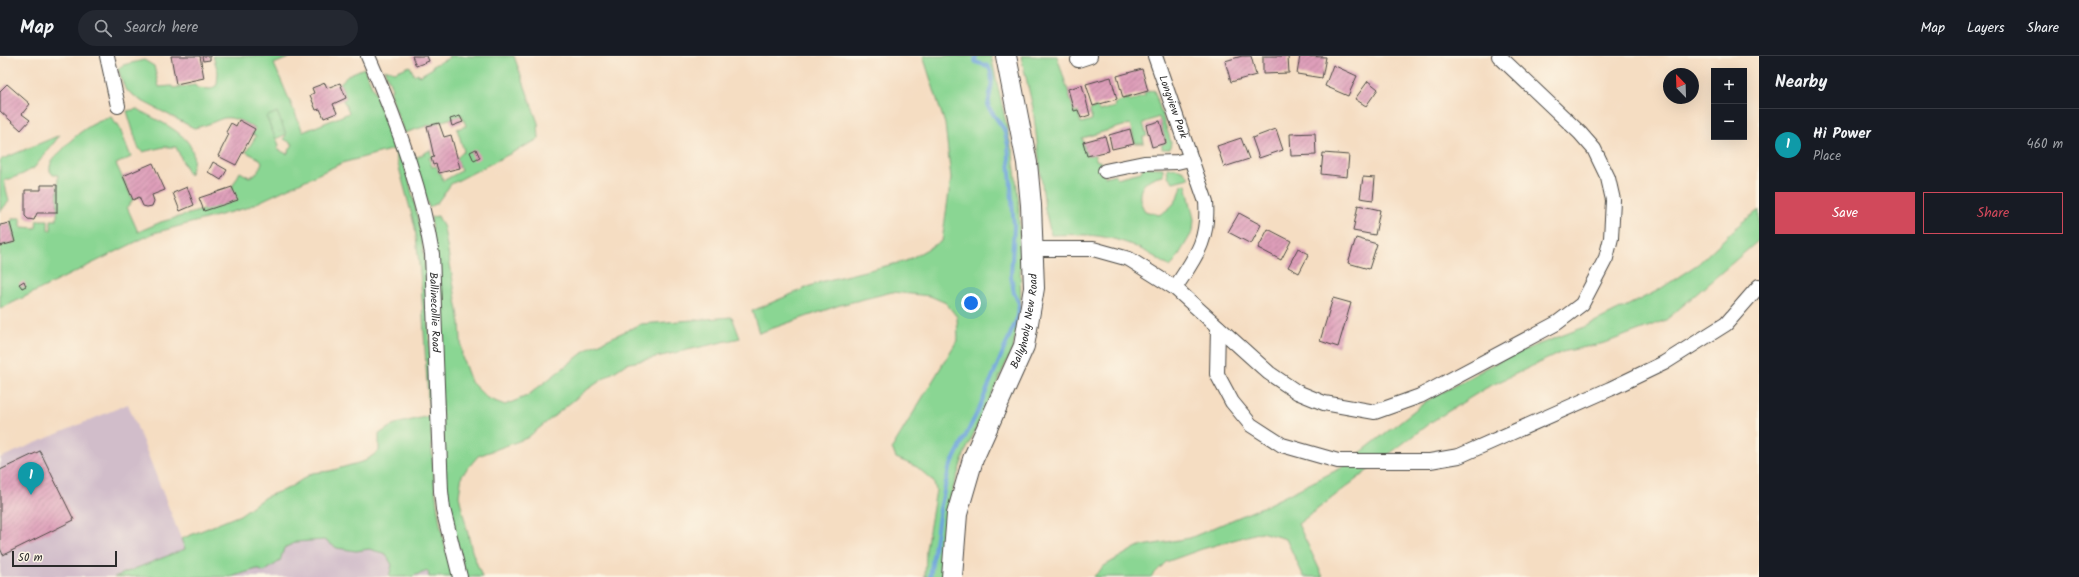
<!DOCTYPE html>
<meta charset="utf-8">
<style>
body{margin:0;font-family:Kalam,sans-serif;background:#242831;color:#f1f3f6}
.controls{position:absolute;right:12px;top:12px;display:grid;overflow:hidden;border-radius:0px;box-shadow:0 4px 16px #0002}
.controls button{width:36px;height:36px;display:grid;place-items:center;padding:0;border:0;border-bottom:1px solid #363941;background:#171b24;color:#f1f3f6;font:20px sans-serif}
.compass{position:absolute;left:1663px;top:12px;width:36px;height:36px;border-radius:50%;background:#171b24;box-shadow:0 4px 16px #0002;rotate:337deg}
.scale{position:absolute;left:12px;bottom:10px;width:105px;box-sizing:border-box;padding-left:4px;border:2px solid #2b2b2b;border-top:0;font-size:11px;line-height:14px;white-space:nowrap;color:#2b2b2b;-webkit-text-stroke:3px #fcf5e5;paint-order:stroke}
.you{position:absolute;left:971px;top:247px;width:14px;height:14px;margin:-10px;border:3px solid #fff;border-radius:50%;background:#1a73e8;box-shadow:0 0 0 6px #1a73e833}
.badge{display:grid;place-items:center;width:26px;height:26px;border-radius:50%;background:#d1495b;color:#fff;font-size:13px;font-weight:700}
.pin{position:absolute;translate:-50% -33px;filter:drop-shadow(0 1px 2px #0008)}
.pin::after{content:'';position:absolute;top:21px;width:14px;height:12px;background:inherit;clip-path:polygon(0 0,100% 0,50% 100%)}
.list{margin:0;padding:0;list-style:none}
h2{display:flex;justify-content:space-between;align-items:center;height:52px;margin:0;padding:0 16px;font-size:17px}
h2 small{font-size:13px;font-weight:400;color:#9ea1a6}
.list li{display:grid;grid-template-columns:26px 1fr auto;gap:12px;align-items:center;box-sizing:border-box;height:72px;padding:0 16px;border-top:1px solid #363941}
.list b{display:block;font-size:15px;white-space:nowrap}
.list p{margin:0;font-size:13px;white-space:nowrap;color:#9ea1a6}
.list em{font-size:13px;font-style:normal;color:#9ea1a6}
.actions{display:flex;gap:8px;padding:12px 16px}
.actions a{flex:1;padding:9px 0;border:1px solid #d1495b;border-radius:0px;text-align:center;font-size:14px;color:#d1495b}
.actions .main{background:#d1495b;color:#fff}
.icon{flex:none;width:22px;height:22px;fill:none;stroke:currentColor;stroke-width:2;stroke-linecap:round;stroke-linejoin:round}
.map{position:relative;flex:none;width:1759px;height:521px;overflow:hidden}
header{display:flex;align-items:center;gap:24px;box-sizing:border-box;height:56px;padding:0 20px;background:#171b24;border-bottom:1px solid #363941}
header strong{font-size:19px}
nav{display:flex;gap:22px;margin-inline-start:auto;font-size:14px}
.search{width:280px;height:36px;background:#242831;display:flex;align-items:center;gap:10px;box-sizing:border-box;padding:0 14px;border-radius:22px;color:#9ea1a6;font-size:15px}
main{display:flex}
aside{flex:1;background:#171b24}
.map>svg:first-child{display:block}
.industrial{fill:#d1bdca}
.green{fill:#8ad693;stroke:#5a805f;fill-rule:evenodd}
.park{fill:url(#park-tufts);stroke:#5a805f}
.lines{fill:none;stroke-linecap:round;stroke-linejoin:round}
.stream{stroke:#6da4db;stroke-width:4}
.building{fill:url(#building-hatch)}
.minor-casing{stroke:#494642;stroke-width:16}
.secondary-casing{stroke:#494642;stroke-width:22}
.minor{stroke:#fff;stroke-width:14}
.secondary{stroke:#fff;stroke-width:20}
.labels{text-anchor:middle;dominant-baseline:central;stroke-width:3.5;stroke-linejoin:round;paint-order:stroke}
.street-label{font-size:11px;fill:#2b2b2b;stroke:#fcf5e5}
</style>
<header>
<strong>Map</strong>
<div class="search"><svg class="icon" aria-label="search" viewBox="0 0 24 24"><circle cx="10" cy="10" r="6"/><path d="M15 15l6 6"/></svg>Search here</div>
<nav><a>Map</a><a>Layers</a><a>Share</a></nav>
</header>
<main>
<div class="map">
<svg width="1759" height="521" viewBox="0 0 1759 521">
<defs>
<pattern id="park-tufts" width="24" height="20" patternUnits="userSpaceOnUse"><rect width="24" height="20" fill="#8ad693"/><path d="M3 7l-1-3M5 7V3M7 7l1-3M15 17l-1-3M17 17v-4M19 17l1-3" fill="none" stroke="#77b87f"/></pattern>
<pattern id="building-hatch" width="6" height="6" patternUnits="userSpaceOnUse"><rect width="6" height="6" fill="#de9eb9"/><path d="M-1 1l2-2M0 6l6-6M5 7l2-2" fill="none" stroke="#b48197"/></pattern>
</defs>
<rect width="100%" height="100%" fill="#fcf5e5"/>
<filter id="ink" filterUnits="userSpaceOnUse"><feTurbulence type="fractalNoise" baseFrequency=".025" numOctaves="2"/><feDisplacementMap in="SourceGraphic" scale="8" xChannelSelector="R" yChannelSelector="G"/><feConvolveMatrix kernelMatrix="1 2 1 2 8 2 1 2 1" color-interpolation-filters="sRGB"/></filter>
<filter id="wash" filterUnits="userSpaceOnUse"><feTurbulence type="fractalNoise" baseFrequency=".012" numOctaves="4" result="noise"/><feDisplacementMap in="SourceGraphic" scale="16" xChannelSelector="R" yChannelSelector="G"/><feGaussianBlur stdDeviation="0.9" result="paint"/><feColorMatrix in="noise" values="0 0 0 0 0 0 0 0 0 0 0 0 0 0 0 0 0 1.4 0 .05"/><feComposite in="paint" operator="in"/></filter>
<g filter="url(#wash)">
<rect width="100%" height="100%" fill="#f5ddc2"/>
<g class="industrial">
<path d="M128,348L185,493L114,521H0V402Z"/>
<path d="M429,443L450,521H183Z"/>
</g>
<g class="green">
<path d="M213,0H293L274,8L303,76L349,57L343,44L346,42L340,27L350,18L364,12L375,37L394,93L401,97C413,138 423,178 426,221C435,321 421,425 454,521H429L428,515L410,521H389L392,509L386,498L369,493L356,495L337,492L324,484L296,486L284,492L280,505L264,516L257,513L231,521H114L185,493L181,483L240,459L265,441L289,432L312,417L330,415L365,405L379,395V378L395,368L429,360L421,226L415,171L394,93L342,107L246,152L154,177L0,253V190L15,186L10,167L13,162H21V171L36,172L37,164H48V174H51V164H57L58,119H53L50,115C49,103 57,100 64,92C77,77 91,67 111,61L116,68H118L131,101L116,108L133,144L127,151L138,176L161,166L237,144L232,131L240,116L249,121C257,119 259,114 262,106L260,103L246,96L256,80L252,78L255,72C218,53 228,65 194,72L140,44L125,33L118,13L123,9L144,4L154,10L159,31L172,30L173,32L195,29L197,32L211,33L217,29L218,16ZM267,61L286,78L284,83L293,88L287,98L277,93L279,89Z"/>
<path d="M448,0H514L538,67L539,83L451,128L437,147L429,152L414,103L430,94L432,101L429,102L432,111L437,110L439,117H441L443,125L461,115L457,102L464,95L457,73L466,70L462,59L404,77L390,38L392,32L384,13L395,16L410,10L414,19L418,17L419,20L433,12L432,10L449,2Z"/>
<path d="M923,0H991L1013,98L1019,147L1021,253L1013,292L964,399L951,439L942,521H925L926,493L936,434L933,425L917,411L896,402L892,392L958,283L957,261L946,247L930,240L892,236L840,249L759,277L752,255L820,226L906,205L942,185L951,122L945,68Z"/>
<path d="M1021,0H1057L1075,57L1078,56L1081,67L1092,64L1090,54L1097,51L1099,55L1115,51L1114,48L1129,42L1130,45L1145,40L1144,37L1154,34L1171,86L1170,93H1162V88L1166,86L1159,61L1143,67L1147,80L1143,81L1144,87H1135L1130,68L1082,82L1087,100L1094,98L1097,105H1100L1105,121L1115,118L1117,122L1141,116L1143,111L1163,112V119C1143,122 1133,137 1145,155L1159,159C1172,152 1179,144 1182,129L1186,128L1194,163L1193,175L1174,207L1170,211C1128,181 1101,177 1051,179L1045,153L1033,52Z"/>
<path d="M137,53C162,68 208,82 189,119L176,91H164L142,96L138,91L127,55Z"/>
<path d="M60,79L34,112L23,118L4,125L9,145L0,156V104Z"/>
<path d="M1167,112C1177,112 1184,112 1189,122L1173,126L1168,120Z"/>
<path d="M1759,154V184L1666,264L1605,287L1562,296L1486,332L1431,366L1298,468L1323,521H1304L1286,483L1261,476L1202,493L1166,506L1151,521H1093L1104,510L1137,491L1190,482L1267,449L1341,412L1425,346L1508,300L1582,272L1657,235L1698,208L1741,167Z"/>
<path d="M438,160L444,172L460,267L462,301L471,326L487,342L505,349L527,340L589,292L641,268L732,261L740,282L626,308L585,335L527,382L478,400L462,419L459,440L472,495L482,521H466L447,451L431,161Z"/>
</g>
<path class="park" d="M277,56L286,78L276,83L266,61Z"/>
<g class="lines">
<path class="stream" d="M930,521L940,453L949,413L978,355L1018,260L1019,247L1014,237L1011,220L1014,171L1008,89L1004,73L988,51C989,36 996,23 988,10L975,6L976,0"/>
</g>
<g id="blocks">
<g class="building">
<path d="M171,0H200L204,22L176,28Z"/>
<path d="M202,0H210V4L203,5Z"/>
<path d="M412,0H427L429,5L416,10Z"/>
<path d="M1242,0H1251L1256,19L1231,26L1225,5Z"/>
<path d="M1263,0H1288L1289,17L1263,18Z"/>
<path d="M1300,0L1326,1L1322,22L1297,18Z"/>
<path d="M1333,9L1357,20L1348,40L1325,30Z"/>
<path d="M1142,13L1148,35L1123,42L1117,20Z"/>
<path d="M1111,21L1117,43L1093,50L1086,28Z"/>
<path d="M1368,25L1378,33L1366,50L1355,43Z"/>
<path d="M325,27L327,32L340,27L346,42L333,48L337,57L324,62L320,53L316,54L310,39L314,37L312,32Z"/>
<path d="M7,28L30,48L22,58L30,64L21,74L0,55V35Z"/>
<path d="M1082,29L1090,59L1081,62L1078,54L1074,55L1068,33Z"/>
<path d="M460,60L463,66L452,70L450,63Z"/>
<path d="M239,64L255,73L236,109L218,100L229,78L226,76L231,67L236,70Z"/>
<path d="M1160,65L1166,87L1152,91L1146,69Z"/>
<path d="M439,67L444,81L451,79L460,112L439,117L436,108L433,109L431,102L434,101L427,70Z"/>
<path d="M1130,73L1134,88L1112,93L1109,79Z"/>
<path d="M1276,73L1283,94L1259,102L1252,82Z"/>
<path d="M1315,77L1316,99L1291,100L1290,78Z"/>
<path d="M1105,80L1109,95L1087,100L1083,86Z"/>
<path d="M1241,82L1249,103L1224,111L1217,90Z"/>
<path d="M476,93L480,102L474,105L470,96Z"/>
<path d="M1323,97L1349,99L1347,121L1321,118Z"/>
<path d="M213,106L227,114L221,124L208,116Z"/>
<path d="M153,107L165,134L152,139L154,145L152,150L147,151L143,150L139,141L133,144L123,120Z"/>
<path d="M1363,121L1375,122L1373,144L1360,142Z"/>
<path d="M41,129H57V157H37L34,164L28,163L25,160V134H41Z"/>
<path d="M187,131L194,149L180,155L173,137Z"/>
<path d="M232,131L238,144L204,155L199,142Z"/>
<path d="M1358,149L1380,154L1375,179L1353,175Z"/>
<path d="M1239,157L1261,169L1251,188L1228,176Z"/>
<path d="M10,167L15,186L0,190V169Z"/>
<path d="M1268,173L1291,185L1281,204L1258,192Z"/>
<path d="M1356,182L1377,188L1369,213L1348,207Z"/>
<path d="M1298,192L1309,198L1299,217L1288,211Z"/>
<path d="M24,225L26,230L22,232L19,228Z"/>
<path d="M1333,242L1351,247L1338,291L1320,285Z"/>
<path d="M40,395L74,464L3,499L0,492V414Z"/>
</g>
</g>
</g>
<g filter="url(#ink)">
<use href="#blocks" fill-opacity="0" stroke="#494642" stroke-width="1"/>
<g class="lines">
<g class="minor-casing">
<g id="minor">
<path d="M107,0L118,50"/>
<path id="s1" d="M368,0C396,63 421,130 432,198L441,435L443,453L460,521"/>
<path id="s2" d="M1155,0L1206,146C1209,186 1195,201 1175,232"/>
<path d="M1078,4L1090,0"/>
<path d="M1105,115L1144,107L1177,106L1190,103"/>
<path d="M1033,193H1093L1129,203L1175,232L1269,317L1297,336L1324,347L1375,356L1420,340L1557,267L1582,248L1606,202L1611,182L1613,144L1608,122L1594,93L1580,77L1499,0"/>
<path d="M1218,271L1217,318L1232,346L1251,369L1282,389L1338,405H1430L1459,400L1610,333L1664,307L1726,268L1759,230"/>
</g>
</g>
<g class="secondary-casing">
<g id="secondary">
<path id="s3" d="M952,521L957,458L973,403L1024,290L1034,232L1031,149L1027,107L1006,0"/>
</g>
</g>
<use href="#minor" class="minor"/>
<use href="#secondary" class="secondary"/>
</g>
</g>
<g class="labels">
<g class="street-label">
<text stroke="none"><textPath href="#s2" startOffset="54">Longview Park</textPath></text>
<text stroke="none"><textPath href="#s1" startOffset="267">Ballinecollie Road</textPath></text>
<text stroke="none"><textPath href="#s3" startOffset="269">Ballyhooly New Road</textPath></text>
</g>
</g>
</svg>
<div class="controls">
<button>+</button>
<button>−</button>
</div>
<svg class="compass" viewBox="-18 -18 36 36"><path d="M0-13l5 13h-10z" fill="#e53935"/><path d="M0 13l5-13h-10z" fill="#9ea1a6"/></svg>
<div class="scale">50 m</div>
<div class="you"></div>
<div class="pin badge" style="left:31px;top:439px;background:#0f9aa8">1</div>
</div>
<aside>
<h2>Nearby<small></small></h2>
<ul class="list">
<li><span class="badge" style="background:#0f9aa8">1</span><div><b>Hi Power</b><p>Place</p></div><em>460 m</em></li>
</ul>
<div class="actions"><a class="main">Save</a><a>Share</a></div>
</aside>
</main>
